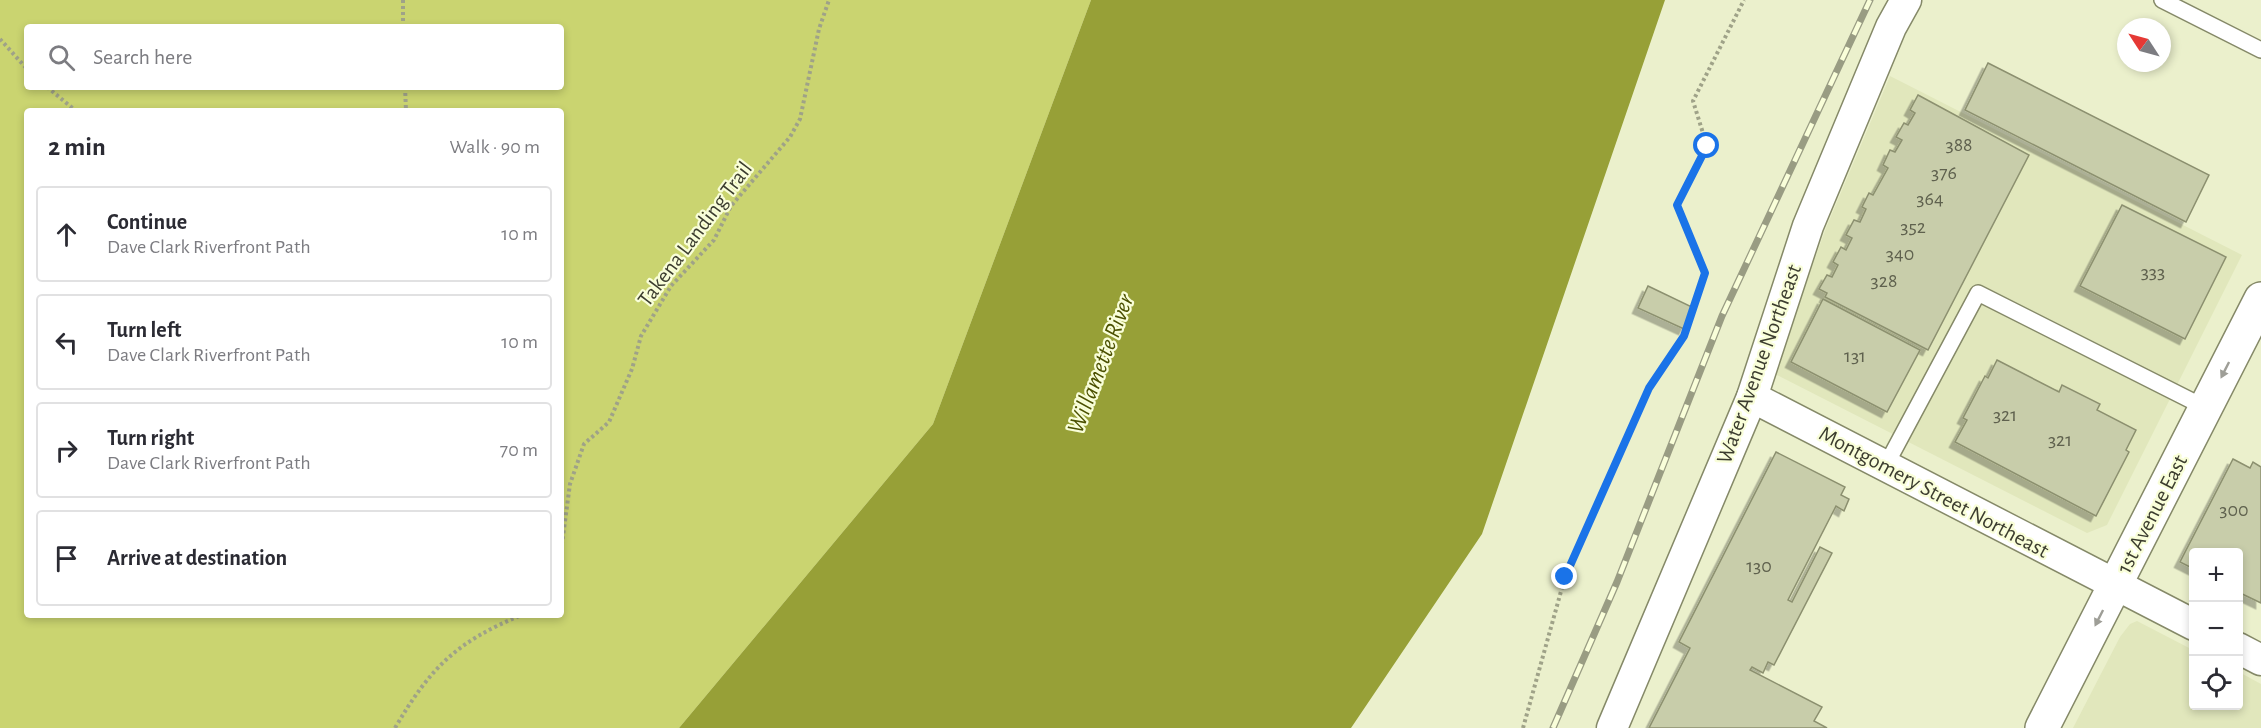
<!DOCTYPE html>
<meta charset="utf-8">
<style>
body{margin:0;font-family:"Alegreya Sans",sans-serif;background:#f2f2f3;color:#2b2b33}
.controls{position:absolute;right:18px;bottom:18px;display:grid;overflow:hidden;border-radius:6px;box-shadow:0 3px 9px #0003}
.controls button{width:54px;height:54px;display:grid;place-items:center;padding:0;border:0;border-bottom:2px solid #e1e1e2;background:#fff;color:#2b2b33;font:30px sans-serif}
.compass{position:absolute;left:2117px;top:18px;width:54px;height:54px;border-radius:50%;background:#fff;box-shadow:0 3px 9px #0003;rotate:306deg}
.stop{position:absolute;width:18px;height:18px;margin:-14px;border:4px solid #1a73e8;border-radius:50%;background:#fff}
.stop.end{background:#1a73e8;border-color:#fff;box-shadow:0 2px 6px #0008}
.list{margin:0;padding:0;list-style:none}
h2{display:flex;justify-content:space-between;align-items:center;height:78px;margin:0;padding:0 24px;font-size:26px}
h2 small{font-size:20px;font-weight:400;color:#7c7c81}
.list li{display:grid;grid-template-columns:39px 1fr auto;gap:18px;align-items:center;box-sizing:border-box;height:96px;margin:0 12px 12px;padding:0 12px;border:2px solid #e1e1e2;border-radius:6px}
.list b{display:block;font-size:22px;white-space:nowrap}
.list p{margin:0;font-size:20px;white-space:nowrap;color:#7c7c81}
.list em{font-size:20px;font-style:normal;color:#7c7c81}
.icon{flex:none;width:33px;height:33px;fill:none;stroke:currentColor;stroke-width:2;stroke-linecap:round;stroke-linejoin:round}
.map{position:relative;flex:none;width:2261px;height:728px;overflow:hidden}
.search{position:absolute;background:#fff;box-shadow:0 3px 9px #0003;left:24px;top:24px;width:540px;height:66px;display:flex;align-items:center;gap:15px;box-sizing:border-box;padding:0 21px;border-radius:6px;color:#7c7c81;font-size:22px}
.panel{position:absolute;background:#fff;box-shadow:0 3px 9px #0003;left:24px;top:108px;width:540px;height:510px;border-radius:6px}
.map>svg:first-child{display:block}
.built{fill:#e1e7bc}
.green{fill:#cad470;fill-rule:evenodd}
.water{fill:#97a037}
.building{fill:#c8cdaa;stroke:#8c906f;stroke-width:1.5;filter:url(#shadow)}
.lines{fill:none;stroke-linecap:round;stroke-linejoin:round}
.service-casing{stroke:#858968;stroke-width:18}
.minor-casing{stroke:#858968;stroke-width:33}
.secondary-casing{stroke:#858968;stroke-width:36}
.path{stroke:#9fa288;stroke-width:4;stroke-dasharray:3 3;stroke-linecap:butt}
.service{stroke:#fff;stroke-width:15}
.minor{stroke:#fff;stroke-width:30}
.secondary{stroke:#fff;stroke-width:33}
.rail-casing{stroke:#999c83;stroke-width:7}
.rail{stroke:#f9fed9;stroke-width:4.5;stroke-dasharray:14;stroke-linecap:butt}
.oneway{fill:#9e9e97}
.route{stroke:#1a73e8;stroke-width:8}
.labels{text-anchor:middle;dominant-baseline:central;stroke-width:4.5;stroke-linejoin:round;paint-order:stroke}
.number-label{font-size:20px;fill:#5f614e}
.street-label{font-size:22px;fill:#3c3d2f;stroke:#f9fed9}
.water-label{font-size:24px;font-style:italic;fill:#4b5000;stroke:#f9fed9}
</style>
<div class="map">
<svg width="2261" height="728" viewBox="0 0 2261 728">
<defs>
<filter id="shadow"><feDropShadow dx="-5.5" dy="5.5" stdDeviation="0" flood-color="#0004"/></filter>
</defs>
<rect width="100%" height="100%" fill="#ebf0cc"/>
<g class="built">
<path d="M1890,76L2242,255L2107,525L2087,533L1773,373L1826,228Z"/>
<path d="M2137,621L2193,650L2194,706H2238L2239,672L2261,684V728H2073L2120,637L2130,624Z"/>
</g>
<path class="green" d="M0,0H1091L933,424L679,728H0ZM27,27H561V87H27ZM27,111H561V615H27Z"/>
<path class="water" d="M1091,0H1665L1482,534L1351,728H679L933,424Z"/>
<g class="building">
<path d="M1988,63L2209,175L2186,222L1965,110Z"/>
<path d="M1918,95L2029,155L1928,350L1825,297L1827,293L1819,289L1827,275L1832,277L1838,265L1833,262L1841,247L1846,250L1852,238L1846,235L1854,220L1860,222L1866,209L1862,207L1869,193L1873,195L1888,168L1883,165L1890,150L1895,152L1902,140L1896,137L1904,123L1908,125L1915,113L1910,110Z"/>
<path d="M2122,205L2226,257L2185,339L2080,286Z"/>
<path d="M1648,286L1694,308L1684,329L1638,308Z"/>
<path d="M1823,299L1920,350L1887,412L1791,362Z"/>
<path d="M1997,360L2059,392L2062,385L2100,404L2097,410L2136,430L2126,450L2129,452L2096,516L1955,442L1967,420L1963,418L1985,376L1988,378Z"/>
<path d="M1776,452L1845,487L1841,495L1849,499L1844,511L1836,506L1788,600L1792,602L1820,547L1832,553L1774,665L1768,662L1763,673L1752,667L1750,670L1822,707L1814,721L1827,728H1649L1690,648L1679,642Z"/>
<path d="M2233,459L2250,468L2253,462L2261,467V603L2238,592V552H2194V569L2180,562Z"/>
</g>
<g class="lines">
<g class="service-casing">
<g id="service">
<path d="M2162,0L2261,50"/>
<path d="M1885,467L1978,293L2206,408"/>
</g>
</g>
<g class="minor-casing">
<g id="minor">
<path d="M1752,397L2194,625"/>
<path d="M2238,648L2261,660"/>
<path d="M1612,728L1752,397L1808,226L1891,27L1906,0"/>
</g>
</g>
<g class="secondary-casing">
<path id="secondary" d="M2042,728L2261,299"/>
</g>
<g class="path">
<path d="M403,0V27"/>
<path d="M0,39L27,69"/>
<path d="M47,87L76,111"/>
<path d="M405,87L406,111"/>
<path d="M561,551L570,484L584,444L609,422L632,369L641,336L671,286L714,240L731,206L790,137L800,119L819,29L829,0"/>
<path d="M395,728C430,668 457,641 522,615"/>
<path d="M1523,728L1565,577L1649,388L1684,336L1705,273L1677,205L1707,146L1693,101L1744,0"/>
</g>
<use href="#service" class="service"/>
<use href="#minor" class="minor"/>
<use href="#secondary" class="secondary"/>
<g class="rail-casing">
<path id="rail" d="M1553,728L1617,582L1722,316L1870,0"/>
</g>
<use href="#rail" class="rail"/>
</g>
<defs><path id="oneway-solid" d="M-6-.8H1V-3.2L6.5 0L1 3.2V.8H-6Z" transform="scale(1.5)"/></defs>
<g class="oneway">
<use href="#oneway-solid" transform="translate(2225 370) rotate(117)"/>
<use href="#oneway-solid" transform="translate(2099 618) rotate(117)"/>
</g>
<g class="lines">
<path class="route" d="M1565,577L1649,388L1684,336L1705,273L1677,205L1707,146"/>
</g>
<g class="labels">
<g class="number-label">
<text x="1959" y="145">388</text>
<text x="1944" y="173">376</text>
<text x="1930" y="199">364</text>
<text x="1913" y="227">352</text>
<text x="1900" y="254">340</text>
<text x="2153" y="272">333</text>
<text x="1884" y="281">328</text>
<text x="1855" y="356">131</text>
<text x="2005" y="415">321</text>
<text x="2060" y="440">321</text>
<text x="2234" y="510">300</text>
<text x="1759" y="566">130</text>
</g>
<g class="street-label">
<text transform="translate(695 234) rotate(-53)">Takena Landing Trail</text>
<text transform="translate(1759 364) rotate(-70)">Water Avenue Northeast</text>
<text transform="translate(1934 492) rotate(28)">Montgomery Street Northeast</text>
<text transform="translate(2152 514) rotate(-63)">1st Avenue East</text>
</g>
<g class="water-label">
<text transform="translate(1101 364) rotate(-69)">Willamette River</text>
</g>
</g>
</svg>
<div class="controls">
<button>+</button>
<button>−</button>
<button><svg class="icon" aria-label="locate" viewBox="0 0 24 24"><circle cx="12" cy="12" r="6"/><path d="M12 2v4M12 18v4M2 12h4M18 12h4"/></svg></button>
</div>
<svg class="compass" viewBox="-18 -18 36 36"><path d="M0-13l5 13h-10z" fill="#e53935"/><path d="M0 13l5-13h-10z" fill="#7c7c81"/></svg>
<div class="stop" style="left:1707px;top:146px"></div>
<div class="stop end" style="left:1565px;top:577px"></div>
<div class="search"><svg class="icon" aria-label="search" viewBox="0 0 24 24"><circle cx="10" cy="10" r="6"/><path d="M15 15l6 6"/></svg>Search here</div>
<section class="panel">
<h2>2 min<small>Walk · 90 m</small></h2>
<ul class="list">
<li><svg class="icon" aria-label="ahead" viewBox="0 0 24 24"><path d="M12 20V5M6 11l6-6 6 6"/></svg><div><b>Continue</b><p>Dave Clark Riverfront Path</p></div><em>10 m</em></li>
<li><svg class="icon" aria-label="left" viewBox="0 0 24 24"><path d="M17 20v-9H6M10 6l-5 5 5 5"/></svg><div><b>Turn left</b><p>Dave Clark Riverfront Path</p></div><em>10 m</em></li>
<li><svg class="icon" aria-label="right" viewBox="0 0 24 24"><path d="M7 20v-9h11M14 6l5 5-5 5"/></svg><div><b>Turn right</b><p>Dave Clark Riverfront Path</p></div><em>70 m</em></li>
<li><svg class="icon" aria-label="arrive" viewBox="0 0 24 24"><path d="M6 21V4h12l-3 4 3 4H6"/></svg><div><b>Arrive at destination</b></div></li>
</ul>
</section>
</div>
